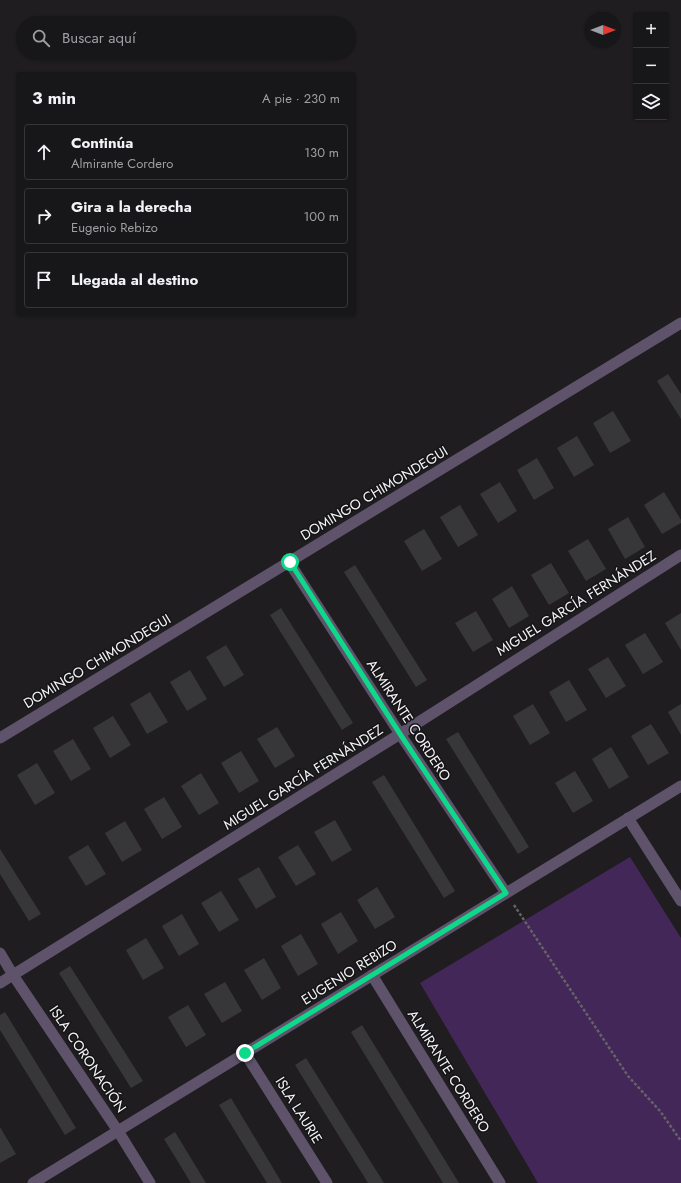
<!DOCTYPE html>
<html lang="es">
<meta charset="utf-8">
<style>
body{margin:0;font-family:Jost,sans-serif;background:#201f21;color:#f1f3f6}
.controls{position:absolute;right:12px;top:12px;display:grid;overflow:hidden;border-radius:4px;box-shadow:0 1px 3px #0004}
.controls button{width:36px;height:36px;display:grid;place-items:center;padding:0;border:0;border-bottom:1px solid #363537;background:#171618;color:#f1f3f6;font:20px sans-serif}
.compass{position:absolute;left:585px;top:12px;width:36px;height:36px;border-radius:50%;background:#171618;box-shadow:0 1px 3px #0004;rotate:90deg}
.stop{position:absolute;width:12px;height:12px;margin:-9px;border:3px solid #0ed98a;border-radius:50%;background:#fff}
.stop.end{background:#0ed98a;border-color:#fff;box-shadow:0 1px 4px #0008}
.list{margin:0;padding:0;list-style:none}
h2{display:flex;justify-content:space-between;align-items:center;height:52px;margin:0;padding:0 16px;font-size:17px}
h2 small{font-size:13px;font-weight:400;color:#9e9fa2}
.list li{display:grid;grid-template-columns:26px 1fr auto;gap:12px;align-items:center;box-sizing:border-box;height:56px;margin:0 8px 8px;padding:0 8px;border:1px solid #363537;border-radius:4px}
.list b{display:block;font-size:15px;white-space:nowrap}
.list p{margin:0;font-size:13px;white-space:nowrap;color:#9e9fa2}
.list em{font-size:13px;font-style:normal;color:#9e9fa2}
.icon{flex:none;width:22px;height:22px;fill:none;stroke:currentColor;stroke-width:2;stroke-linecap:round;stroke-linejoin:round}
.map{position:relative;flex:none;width:681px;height:1183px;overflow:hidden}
.search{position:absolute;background:#171618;box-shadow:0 1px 3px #0004;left:16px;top:16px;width:340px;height:44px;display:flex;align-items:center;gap:10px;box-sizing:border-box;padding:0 14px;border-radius:22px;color:#9e9fa2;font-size:15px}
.panel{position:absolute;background:#171618;box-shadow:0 1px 3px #0004;left:16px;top:72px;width:340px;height:244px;border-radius:4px}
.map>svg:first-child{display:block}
.green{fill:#432759}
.building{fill:#373639}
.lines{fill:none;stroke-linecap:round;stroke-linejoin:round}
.path{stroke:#656366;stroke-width:2.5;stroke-dasharray:3 2;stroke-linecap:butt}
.minor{stroke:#5f536b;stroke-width:11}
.route{stroke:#0ed98a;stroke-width:5}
.labels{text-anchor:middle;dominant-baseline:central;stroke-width:3;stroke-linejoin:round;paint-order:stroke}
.street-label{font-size:14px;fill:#f4f3f5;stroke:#151417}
</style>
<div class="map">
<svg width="681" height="1183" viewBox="0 0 681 1183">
<rect width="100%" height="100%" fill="#1f1d20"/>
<path class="green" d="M630,857L681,938V1183H538L420,983Z"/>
<g class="building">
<path d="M668,374L681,394V419L657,381Z"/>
<path d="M613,411L631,441L610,453L593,423Z"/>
<path d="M577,436L594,465L574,477L557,448Z"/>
<path d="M537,458L554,488L534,500L517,470Z"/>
<path d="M500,482L517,511L498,523L480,494Z"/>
<path d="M664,492L681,520V523L662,534L644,505Z"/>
<path d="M460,505L478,535L458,547L440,517Z"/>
<path d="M628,517L645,547L625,559L608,529Z"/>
<path d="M424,529L442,559L422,571L404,541Z"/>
<path d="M588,539L606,569L586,581L568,551Z"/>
<path d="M551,563L569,593L549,605L531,575Z"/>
<path d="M355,565L427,680L416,687L344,572Z"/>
<path d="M512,586L529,616L509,628L492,599Z"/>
<path d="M281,608L353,723L342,730L270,615Z"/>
<path d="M476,611L493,640L473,652L455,623Z"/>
<path d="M681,613V650L665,623Z"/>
<path d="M645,633L663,662L643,674L625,645Z"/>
<path d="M226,645L244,675L224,687L206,657Z"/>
<path d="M608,657L626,686L606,698L588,669Z"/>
<path d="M190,670L207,699L187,711L170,682Z"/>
<path d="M569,680L587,710L566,722L549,692Z"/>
<path d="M150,692L168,722L147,734L130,704Z"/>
<path d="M533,704L550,733L530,745L513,716Z"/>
<path d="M681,704V735L668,712Z"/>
<path d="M113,716L131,745L110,758L93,728Z"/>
<path d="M651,724L669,753L648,765L631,736Z"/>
<path d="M277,727L295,756L275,768L257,739Z"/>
<path d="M458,732L529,847L518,854L446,739Z"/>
<path d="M73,739L91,769L71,781L53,751Z"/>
<path d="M611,747L629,777L609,789L592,759Z"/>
<path d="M241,751L259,781L239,793L221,763Z"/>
<path d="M37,763L55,793L35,805L17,775Z"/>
<path d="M575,771L593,801L573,813L555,783Z"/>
<path d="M201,773L219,803L199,815L181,786Z"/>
<path d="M384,775L455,891L444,898L372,782Z"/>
<path d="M164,797L182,827L162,839L144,809Z"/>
<path d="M335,820L352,850L332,862L314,832Z"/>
<path d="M125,821L142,850L122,862L105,833Z"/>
<path d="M88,845L106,874L86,886L68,857Z"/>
<path d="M298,845L316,874L296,886L278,857Z"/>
<path d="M0,849L41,914L29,921L0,874Z"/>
<path d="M259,867L276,897L256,909L238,879Z"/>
<path d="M377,887L395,917L375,929L357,900Z"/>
<path d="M221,891L239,920L219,932L201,903Z"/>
<path d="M341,912L358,941L338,954L321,924Z"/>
<path d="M182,914L199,944L179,956L162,926Z"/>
<path d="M301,934L318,964L298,976L281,946Z"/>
<path d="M146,938L164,968L143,980L126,950Z"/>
<path d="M264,958L281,988L262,1000L244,970Z"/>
<path d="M70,966L143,1081L131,1088L59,973Z"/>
<path d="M225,982L242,1011L222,1023L204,994Z"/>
<path d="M188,1005L206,1035L186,1047L168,1017Z"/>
<path d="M5,1012L76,1128L65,1135L0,1030V1015Z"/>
<path d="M362,1025L459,1183H443L351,1032Z"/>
<path d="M306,1058L384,1183H368L295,1065Z"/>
<path d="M231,1098L282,1183H267L219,1105Z"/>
<path d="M0,1127L16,1154L0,1163Z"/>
<path d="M175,1132L206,1183H191L164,1139Z"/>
</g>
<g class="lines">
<path class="path" d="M514,905L628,1076L660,1111L681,1141"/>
<g class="minor">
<path d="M289,562L400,734L506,893"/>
<path d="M0,738L681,323"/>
<path d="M628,818L681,901"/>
<path d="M0,953L13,975L118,1131L150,1183"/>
<path d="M372,975L500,1183"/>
<path d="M0,983L400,734L681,555"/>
<path d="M245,1053L327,1183"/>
<path d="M33,1183L681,786"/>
</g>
</g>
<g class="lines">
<path class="route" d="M245,1053L506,893L400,734L290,562"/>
</g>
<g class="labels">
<g class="street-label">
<text transform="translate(374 493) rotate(-31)">DOMINGO CHIMONDEGUI</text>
<text transform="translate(576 603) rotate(-32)">MIGUEL GARCÍA FERNÁNDEZ</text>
<text transform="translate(97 661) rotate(-31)">DOMINGO CHIMONDEGUI</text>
<text transform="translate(409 720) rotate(57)">ALMIRANTE CORDERO</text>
<text transform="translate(303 777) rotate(-32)">MIGUEL GARCÍA FERNÁNDEZ</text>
<text transform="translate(349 972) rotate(-32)">EUGENIO REBIZO</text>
<text transform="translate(88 1059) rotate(56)">ISLA CORONACIÓN</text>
<text transform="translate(449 1071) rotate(58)">ALMIRANTE CORDERO</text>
<text transform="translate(299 1110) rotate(58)">ISLA LAURIE</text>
</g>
</g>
</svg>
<div class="controls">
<button>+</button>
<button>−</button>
<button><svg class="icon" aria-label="layers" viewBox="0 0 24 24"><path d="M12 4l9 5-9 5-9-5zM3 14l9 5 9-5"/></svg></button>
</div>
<svg class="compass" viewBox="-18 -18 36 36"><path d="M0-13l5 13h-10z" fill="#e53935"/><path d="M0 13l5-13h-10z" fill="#9e9fa2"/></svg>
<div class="stop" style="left:290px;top:562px"></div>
<div class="stop end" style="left:245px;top:1053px"></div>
<div class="search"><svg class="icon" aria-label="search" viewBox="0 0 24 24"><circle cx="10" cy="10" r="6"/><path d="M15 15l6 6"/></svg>Buscar aquí</div>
<section class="panel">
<h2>3 min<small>A pie · 230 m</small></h2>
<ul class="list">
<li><svg class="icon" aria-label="ahead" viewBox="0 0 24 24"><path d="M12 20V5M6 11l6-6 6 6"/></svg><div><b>Continúa</b><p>Almirante Cordero</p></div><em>130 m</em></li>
<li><svg class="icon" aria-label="right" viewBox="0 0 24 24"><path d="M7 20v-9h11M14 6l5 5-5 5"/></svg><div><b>Gira a la derecha</b><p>Eugenio Rebizo</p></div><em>100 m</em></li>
<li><svg class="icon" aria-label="arrive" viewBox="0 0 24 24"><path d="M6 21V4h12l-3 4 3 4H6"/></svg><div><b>Llegada al destino</b></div></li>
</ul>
</section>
</div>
